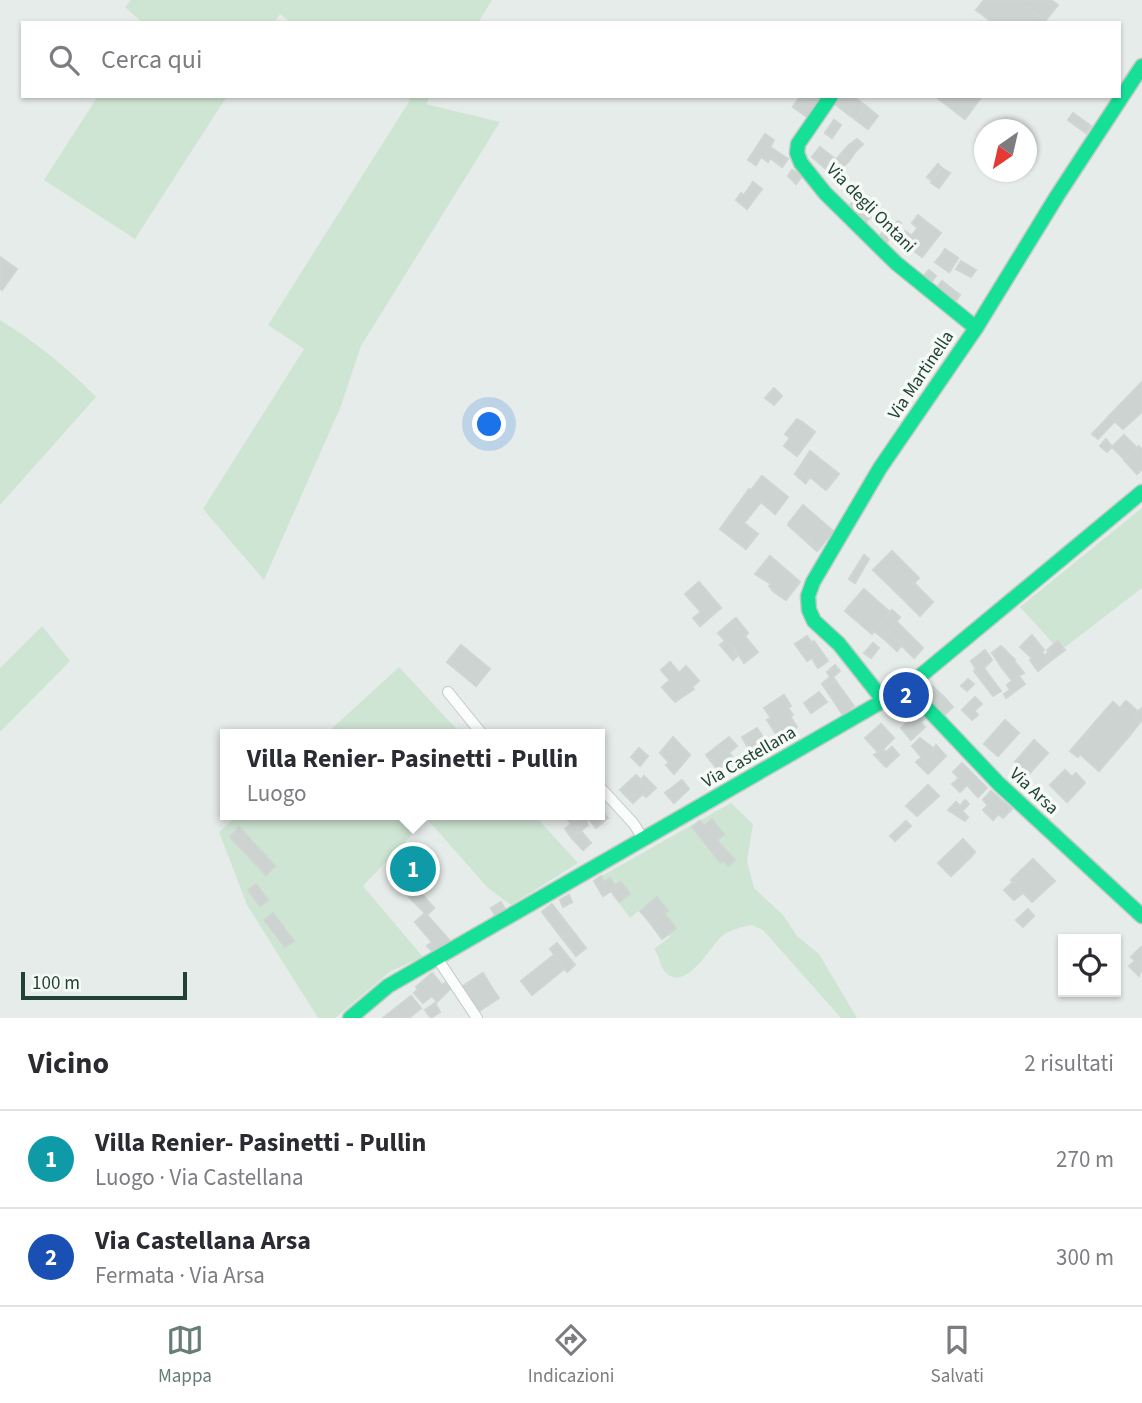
<!DOCTYPE html>
<html lang="it">
<meta charset="utf-8">
<style>
body{margin:0;font-family:"Source Sans 3",sans-serif;background:#f2f2f3;color:#2b2b33}
.controls{position:absolute;right:21px;bottom:21px;display:grid;overflow:hidden;border-radius:0px;box-shadow:0 2px 5px #0004}
.controls button{width:63px;height:63px;display:grid;place-items:center;padding:0;border:0;border-bottom:2px solid #e1e1e2;background:#fff;color:#2b2b33;font:35px sans-serif}
.compass{position:absolute;left:974px;top:119px;width:63px;height:63px;border-radius:50%;background:#fff;box-shadow:0 2px 5px #0004;rotate:214deg}
.scale{position:absolute;left:21px;bottom:18px;width:166px;box-sizing:border-box;padding-left:7px;border:4px solid #224136;border-top:0;font-size:19px;line-height:24px;white-space:nowrap;color:#224136;-webkit-text-stroke:5px #f5faf7;paint-order:stroke}
.you{position:absolute;left:490px;top:425px;width:24px;height:24px;margin:-18px;border:5px solid #fff;border-radius:50%;background:#1a73e8;box-shadow:0 0 0 10px #1a73e833}
.badge{display:grid;place-items:center;width:46px;height:46px;border-radius:50%;background:#677d75;color:#fff;font-size:23px;font-weight:700}
.pin{position:absolute;translate:-50% -50%;border:4px solid #fff;box-shadow:0 2px 7px #0006}
.popup{position:absolute;left:220px;top:729px;width:385px;height:91px;box-sizing:border-box;display:grid;place-content:center;border-radius:0px;background:#fff;filter:drop-shadow(0 2px 5px #0005);font-size:23px;white-space:nowrap;color:#7c7c81}
.popup b{font-size:26px;color:#2b2b33}
.popup::after{content:'';position:absolute;left:50%;top:100%;margin-left:-14px;border:14px solid transparent;border-top-color:#fff}
.list{margin:0;padding:0;list-style:none}
h2{display:flex;justify-content:space-between;align-items:center;height:91px;margin:0;padding:0 28px;font-size:30px}
h2 small{font-size:23px;font-weight:400;color:#7c7c81}
.list li{display:grid;grid-template-columns:46px 1fr auto;gap:21px;align-items:center;box-sizing:border-box;height:98px;padding:0 28px;border-top:2px solid #e1e1e2}
.list b{display:block;font-size:26px;white-space:nowrap}
.list p{margin:0;font-size:23px;white-space:nowrap;color:#7c7c81}
.list em{font-size:23px;font-style:normal;color:#7c7c81}
.icon{flex:none;width:38px;height:38px;fill:none;stroke:currentColor;stroke-width:2;stroke-linecap:round;stroke-linejoin:round}
.map{position:relative;flex:none;width:1142px;height:1018px;overflow:hidden}
.search{position:absolute;background:#fff;box-shadow:0 2px 5px #0004;left:21px;right:21px;top:21px;height:77px;display:flex;align-items:center;gap:18px;box-sizing:border-box;padding:0 24px;border-radius:0px;color:#7c7c81;font-size:26px}
.sheet{height:287px;background:#fff}
nav{display:flex;justify-content:space-around;align-items:center;box-sizing:border-box;height:98px;border-top:2px solid #e1e1e2;background:#fff;font-size:19px;color:#7c7c81}
nav a{display:grid;justify-items:center;gap:4px}
nav .on{color:#677d75}
.map>svg:first-child{display:block}
.green{fill:#cfe5d4}
.building{fill:#cdd3d0;stroke:#cfd5d2;stroke-width:2}
.lines{fill:none;stroke-linecap:round;stroke-linejoin:round}
.street-casing{stroke:#c3c9c6;stroke-width:12}
.fast-casing{stroke:#c1c9c6;stroke-width:17}
.street{stroke:#fbfcfc;stroke-width:10}
.fast{stroke:#16e098;stroke-width:14}
.labels{text-anchor:middle;dominant-baseline:central;stroke-width:7;stroke-linejoin:round;paint-order:stroke}
.street-label{font-size:18px;fill:#224136;stroke:#f5faf7}
</style>
<div class="map">
<svg width="1142" height="1018" viewBox="0 0 1142 1018">
<rect width="100%" height="100%" fill="#e6ece9"/>
<g class="green">
<path d="M131,0H492L478,23H292L280,14L274,23H143L125,7Z"/>
<path d="M98,96H227L135,239L44,180Z"/>
<path d="M405,96H430L426,104L500,122L361,346L341,406L264,580L203,509L304,349L268,325L410,100Z"/>
<path d="M0,320C34,341 68,368 96,397L0,505Z"/>
<path d="M1142,508V588L1060,651L1020,607Z"/>
<path d="M42,626L70,661L0,732V668Z"/>
<path d="M399,667L461,734H326Z"/>
<path d="M731,803L753,824L747,861L754,888L783,915L797,936L819,954L857,1018H841L763,930L752,925C742,927 728,930 721,937C710,947 686,992 666,973C659,966 660,956 654,949L670,937L645,905L630,918L600,877Z"/>
<path d="M238,815H534L578,863L511,905L488,888L427,819L363,886L423,957L391,971L335,1018H318L247,905L219,832Z"/>
</g>
<g class="building">
<path d="M984,0H1017L1045,21L1044,23H993L976,10Z"/>
<path d="M1017,0H1051L1058,5L1045,21Z"/>
<path d="M800,96H816L823,101L810,119L793,107Z"/>
<path d="M841,96H852L858,100L848,114L835,104Z"/>
<path d="M935,96H982L965,119Z"/>
<path d="M858,100L866,106L856,120L848,114Z"/>
<path d="M866,106L878,116L868,129L856,120Z"/>
<path d="M1073,113L1091,126L1086,133L1068,120Z"/>
<path d="M834,120L841,125L832,138L825,133Z"/>
<path d="M765,134L774,140L770,147L788,159L782,167L770,158L768,162L761,157L756,165L748,160Z"/>
<path d="M857,139L863,144L856,151L849,145Z"/>
<path d="M849,145L856,151L849,161L841,154Z"/>
<path d="M820,147L844,166L835,177L812,157Z"/>
<path d="M841,154L849,161L844,166L836,160Z"/>
<path d="M938,164L941,167L931,180L927,177Z"/>
<path d="M942,168L950,173L939,188L931,183Z"/>
<path d="M792,170L803,175L796,184L788,176Z"/>
<path d="M753,182L762,189L747,209L736,200L741,193L744,195Z"/>
<path d="M855,200L872,215L864,224L847,208Z"/>
<path d="M918,215L924,220L918,228L912,223Z"/>
<path d="M924,220L941,233L922,257L905,244Z"/>
<path d="M898,221L901,223L883,247L876,241L890,222L894,225Z"/>
<path d="M905,231L912,236L905,244L899,239Z"/>
<path d="M945,249L958,258L950,271L937,262Z"/>
<path d="M946,250L958,258L949,272L935,262Z"/>
<path d="M0,257L17,269L2,290L0,288Z"/>
<path d="M961,261L976,270L971,277L956,269Z"/>
<path d="M929,270L936,276L928,286L921,279Z"/>
<path d="M942,281L952,289L944,300L934,292Z"/>
<path d="M952,289L960,295L952,306L944,300Z"/>
<path d="M1142,382V412L1123,429L1109,416Z"/>
<path d="M774,388L782,396L774,405L765,398Z"/>
<path d="M1109,416L1115,421L1098,439L1092,434Z"/>
<path d="M797,419L802,422L790,438L785,434Z"/>
<path d="M802,422L815,432L797,456L784,446Z"/>
<path d="M1124,435L1137,448L1124,459L1112,447Z"/>
<path d="M1106,439L1112,447L1107,452L1100,446Z"/>
<path d="M1139,446L1142,450V469L1137,474L1124,460Z"/>
<path d="M810,451L839,474L826,490L810,477L806,483L795,474Z"/>
<path d="M799,469L810,477L805,483L795,474Z"/>
<path d="M762,476L788,497L775,514L761,502L744,523L758,534L746,549L720,529L749,489L751,490Z"/>
<path d="M803,505L833,531L819,549L811,542L812,540L803,533L804,532L789,523Z"/>
<path d="M789,523L804,532L803,533L812,540L811,542L819,549L817,551L788,525Z"/>
<path d="M892,551L919,578L901,597L873,570Z"/>
<path d="M864,555L869,559L855,583L849,579Z"/>
<path d="M770,556L800,582L786,600L774,592L769,586L771,584L755,574Z"/>
<path d="M699,582L721,608L700,626L693,618L701,612L685,594Z"/>
<path d="M914,583L933,602L920,616L901,597Z"/>
<path d="M864,589L890,612L872,634L845,611Z"/>
<path d="M892,610L900,617L883,638L874,631Z"/>
<path d="M736,618L748,633L745,636L732,621Z"/>
<path d="M732,621L758,652L744,663L731,643L729,645L718,633Z"/>
<path d="M897,622L923,648L914,658L888,632Z"/>
<path d="M888,632L902,645L897,651L883,638Z"/>
<path d="M1032,635L1044,650L1042,652L1049,662L1038,671L1030,660L1032,658L1020,647Z"/>
<path d="M807,636L812,643L814,641L828,661L818,668L812,658L807,661L795,644Z"/>
<path d="M725,641L735,649L733,650L737,656L733,660L720,645Z"/>
<path d="M1058,641L1065,650L1049,662L1044,656L1049,652L1047,650Z"/>
<path d="M873,643L879,648L871,658L864,653Z"/>
<path d="M461,645L490,669L476,686L447,662Z"/>
<path d="M1001,646L1015,660L1003,669L992,653Z"/>
<path d="M985,650L992,660L984,668L994,682L987,688L974,671L976,669L971,661Z"/>
<path d="M1014,661L1024,673L1019,676L1025,684L1006,698L1004,694L1010,690L1007,685L1012,681L1003,669Z"/>
<path d="M670,662L679,673L686,666L699,681L692,687L694,689L675,702L662,687L670,680L661,670Z"/>
<path d="M835,665L840,671L833,677L835,680L825,688L822,684L830,677L827,672Z"/>
<path d="M968,679L974,684L967,691L961,686Z"/>
<path d="M835,680L854,706L843,715L825,688Z"/>
<path d="M994,682L1001,691L993,696L987,688Z"/>
<path d="M931,685L942,695L933,705L922,694Z"/>
<path d="M819,692L827,702L811,713L804,703Z"/>
<path d="M784,695L791,706L788,708L793,715L790,716L797,727L780,740L767,720L771,718L764,708Z"/>
<path d="M942,695L953,707L943,716L933,705Z"/>
<path d="M975,697L982,704L974,711L968,704Z"/>
<path d="M1126,701L1142,715V720L1130,735L1104,712L1113,702L1120,708Z"/>
<path d="M968,704L978,715L972,720L962,710Z"/>
<path d="M1142,708V718L1137,722L1132,716Z"/>
<path d="M916,709L925,718L920,723L912,714Z"/>
<path d="M1104,712L1130,735L1099,771L1080,754L1078,757L1070,751Z"/>
<path d="M914,716L925,727L911,740L901,728Z"/>
<path d="M1005,720L1019,733L998,756L984,744Z"/>
<path d="M881,724L894,738L879,753L865,738Z"/>
<path d="M757,728L761,734L745,742L742,737Z"/>
<path d="M761,734L767,745L753,757L745,742Z"/>
<path d="M673,737L690,755L674,774L666,765L669,762L660,753Z"/>
<path d="M729,737L737,746L729,753L726,749L710,760L706,755Z"/>
<path d="M920,738L933,748L932,752L938,758L929,766L912,746Z"/>
<path d="M1034,740L1048,753L1029,774L1015,762Z"/>
<path d="M936,745L946,756L928,774L916,762L922,757L929,766L938,758L932,752Z"/>
<path d="M892,747L899,755L886,767L874,755L883,749L886,752Z"/>
<path d="M639,748L648,756L640,766L631,757Z"/>
<path d="M726,749L738,764L723,776L710,760Z"/>
<path d="M962,763L987,788L978,797L967,785L960,792L952,784L959,778L953,772Z"/>
<path d="M1065,770L1072,777L1076,773L1085,783L1067,802L1050,785Z"/>
<path d="M636,775L649,788L633,803L620,790Z"/>
<path d="M644,776L656,788L646,797L643,794L649,788L641,780Z"/>
<path d="M682,780L689,789L674,803L665,793Z"/>
<path d="M928,785L939,796L917,816L906,806Z"/>
<path d="M991,791L1012,809L1003,818L998,814L993,820L983,810L988,805L983,800Z"/>
<path d="M965,800L969,804L962,811L968,817L965,821L948,810L956,802L960,806Z"/>
<path d="M601,809L608,818L596,828L589,819L586,822L588,825L572,838L565,829L571,824L565,816L567,815H600Z"/>
<path d="M712,819L724,834L717,840L722,846L713,853L692,827L700,821L704,826Z"/>
<path d="M906,821L911,826L895,841L890,836Z"/>
<path d="M239,827L275,866L266,875L230,837Z"/>
<path d="M581,831L591,843L583,850L572,838Z"/>
<path d="M963,839L975,852L970,858L957,845Z"/>
<path d="M957,845L970,858L951,876L938,863Z"/>
<path d="M722,846L735,860L728,866L724,861L721,863L713,853Z"/>
<path d="M421,847L437,863L405,893L390,876Z"/>
<path d="M1033,859L1055,881L1032,902L1011,880Z"/>
<path d="M601,876L604,882L610,878L616,888L603,896L594,881Z"/>
<path d="M621,882L630,894L625,897L614,885Z"/>
<path d="M1013,882L1023,893L1014,900L1004,890Z"/>
<path d="M256,884L268,900L260,906L248,890Z"/>
<path d="M414,885L434,908L427,915L405,893Z"/>
<path d="M618,887L625,898L619,902L611,891Z"/>
<path d="M569,895L572,902L563,907L560,900Z"/>
<path d="M657,897L668,911L651,924L640,911Z"/>
<path d="M501,902L506,911L496,917L491,908Z"/>
<path d="M552,904L572,930L562,938L542,912Z"/>
<path d="M1028,909L1034,916L1023,927L1016,920Z"/>
<path d="M273,913L294,941L285,947L264,920Z"/>
<path d="M664,913L676,928L662,939L651,924Z"/>
<path d="M424,914L427,915L451,942L432,951L427,946L432,942L415,922Z"/>
<path d="M572,930L586,948L576,956L562,938Z"/>
<path d="M557,943L575,965L567,972L550,949Z"/>
<path d="M1141,947L1142,948V968L1131,957Z"/>
<path d="M554,955L564,969L532,995L521,981Z"/>
<path d="M1135,961L1142,968L1139,976L1129,966Z"/>
<path d="M432,973L442,985L445,983L450,989L437,1002L432,996L423,1003L414,993L418,989L416,987Z"/>
<path d="M483,973L494,991L474,1003L463,986Z"/>
<path d="M494,991L499,998L479,1011L474,1003Z"/>
<path d="M411,996L421,1008L409,1018H383Z"/>
<path d="M435,1003L440,1012L431,1018L425,1010Z"/>
</g>
<g class="lines">
<g class="street-casing">
<g id="street">
<path d="M448,692L482,734"/>
<path d="M600,787L634,824L643,839"/>
<path d="M437,958L477,1018"/>
</g>
</g>
<g class="fast-casing">
<g id="fast">
<path d="M831,96L798,144L797,153L801,163L825,193L896,263L976,328"/>
<path d="M907,687L999,784L1142,916"/>
<path d="M884,701L839,644L814,621L809,610L808,596L813,582L880,468L976,328L1057,196L1142,66"/>
<path d="M350,1018L388,986L907,687L1142,492"/>
</g>
</g>
<use href="#street" class="street"/>
<use href="#fast" class="fast"/>
</g>
<g class="labels">
<g class="street-label">
<text transform="translate(871 208) rotate(45)">Via degli Ontani</text>
<text transform="translate(921 375) rotate(-56)">Via Martinella</text>
<text transform="translate(749 757) rotate(-30)">Via Castellana</text>
<text transform="translate(1034 791) rotate(43)">Via Arsa</text>
</g>
</g>
</svg>
<div class="controls">
<button><svg class="icon" aria-label="locate" viewBox="0 0 24 24"><circle cx="12" cy="12" r="6"/><path d="M12 2v4M12 18v4M2 12h4M18 12h4"/></svg></button>
</div>
<svg class="compass" viewBox="-18 -18 36 36"><path d="M0-13l5 13h-10z" fill="#e53935"/><path d="M0 13l5-13h-10z" fill="#7c7c81"/></svg>
<div class="scale">100 m</div>
<div class="you"></div>
<div class="pin badge" style="left:413px;top:869px;background:#0f9aa8">1</div>
<div class="popup"><b>Villa Renier- Pasinetti - Pullin</b>Luogo</div>
<div class="pin badge" style="left:906px;top:695px;background:#1a4fb4">2</div>
<div class="search"><svg class="icon" aria-label="search" viewBox="0 0 24 24"><circle cx="10" cy="10" r="6"/><path d="M15 15l6 6"/></svg>Cerca qui</div>
</div>
<section class="sheet">
<h2>Vicino<small>2 risultati</small></h2>
<ul class="list">
<li><span class="badge" style="background:#0f9aa8">1</span><div><b>Villa Renier- Pasinetti - Pullin</b><p>Luogo · Via Castellana</p></div><em>270 m</em></li>
<li><span class="badge" style="background:#1a4fb4">2</span><div><b>Via Castellana Arsa</b><p>Fermata · Via Arsa</p></div><em>300 m</em></li>
</ul>
</section>
<nav>
<a class="on"><svg class="icon" aria-label="map" viewBox="0 0 24 24"><path d="M3 6l6-2 6 2 6-2v14l-6 2-6-2-6 2zM9 4v14M15 6v14"/></svg>Mappa</a>
<a><svg class="icon" aria-label="directions" viewBox="0 0 24 24"><path d="M12 3l9 9-9 9-9-9zM9 14v-3h6M13 9l2 2-2 2"/></svg>Indicazioni</a>
<a><svg class="icon" aria-label="saved" viewBox="0 0 24 24"><path d="M7 4h10v16l-5-4-5 4z"/></svg>Salvati</a>
</nav>
